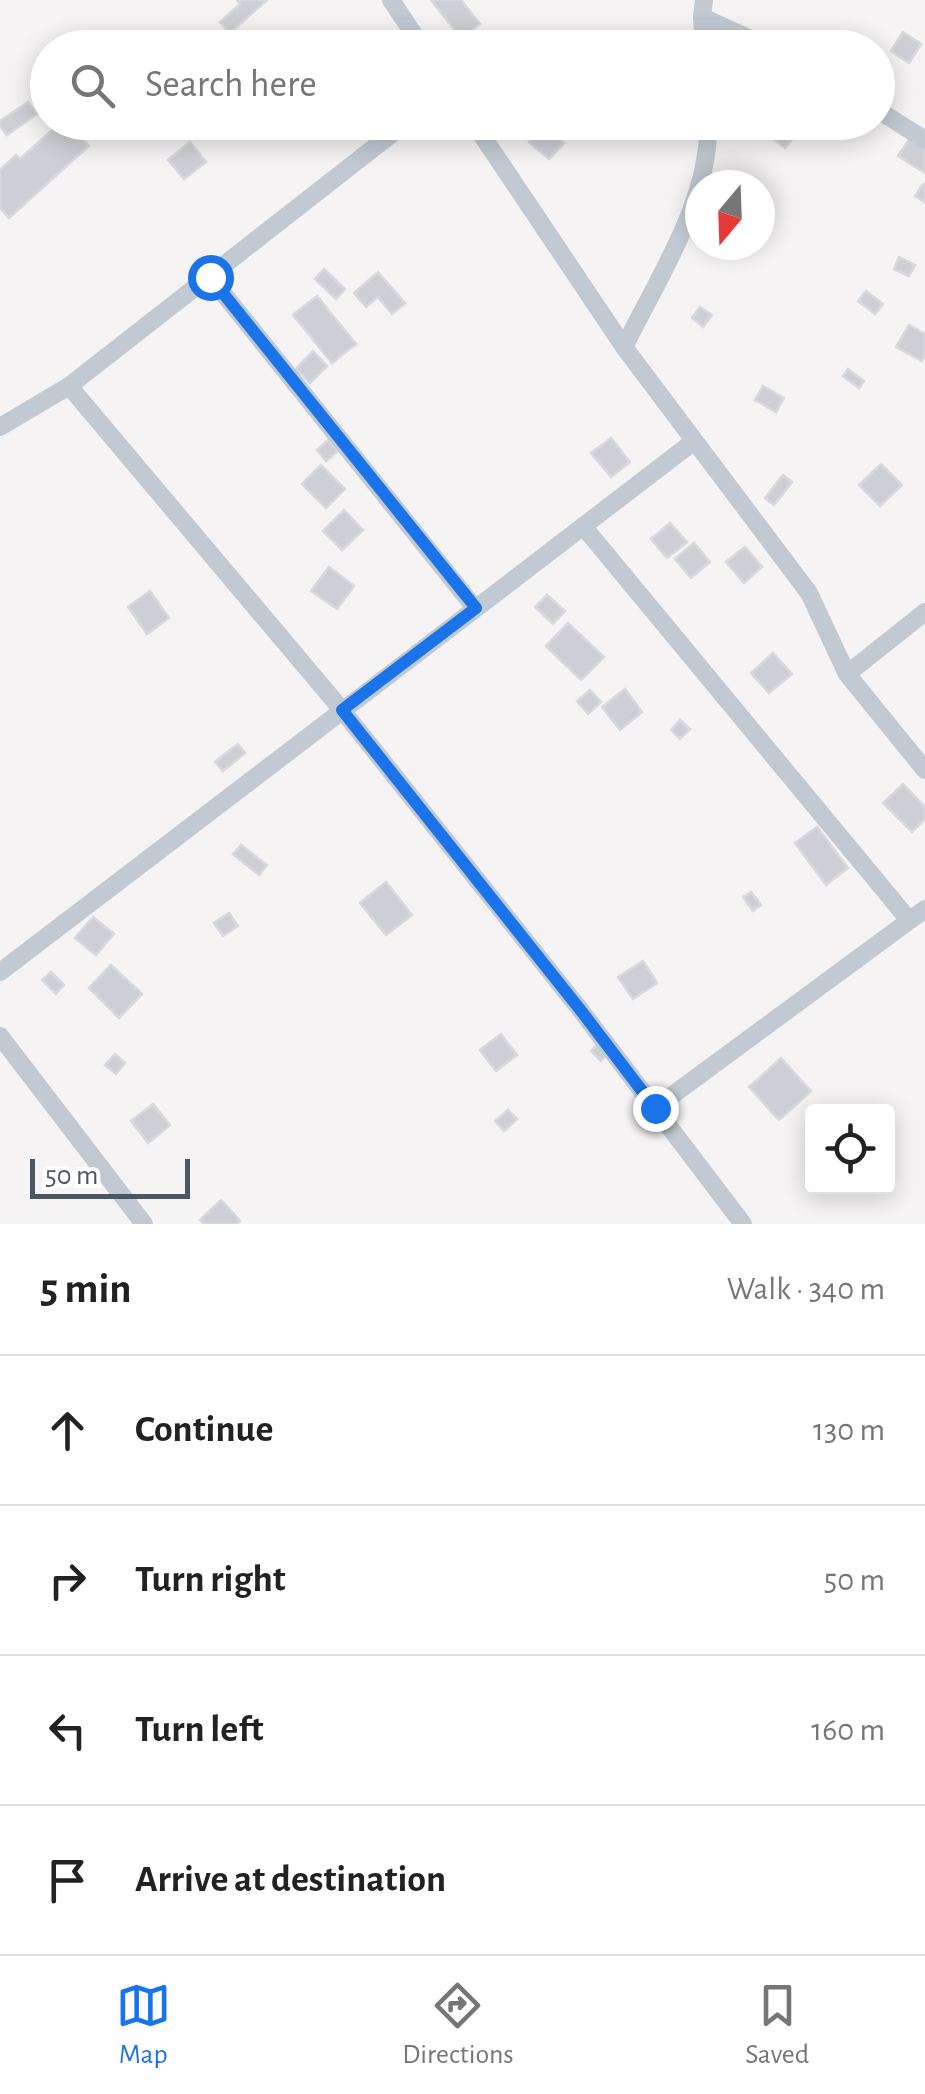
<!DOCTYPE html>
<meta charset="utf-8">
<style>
body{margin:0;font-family:"Alegreya Sans",sans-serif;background:#f6f6f6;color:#222}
.controls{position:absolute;right:30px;bottom:30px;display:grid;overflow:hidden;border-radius:10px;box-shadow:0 5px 25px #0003}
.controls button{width:90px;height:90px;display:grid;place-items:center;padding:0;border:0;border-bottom:2px solid #e0e0e0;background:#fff;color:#222;font:50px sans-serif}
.compass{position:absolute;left:685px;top:170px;width:90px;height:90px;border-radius:50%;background:#fff;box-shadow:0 5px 25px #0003;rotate:199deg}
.scale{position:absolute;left:30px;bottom:25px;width:160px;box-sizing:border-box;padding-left:10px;border:5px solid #4a5661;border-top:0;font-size:28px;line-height:35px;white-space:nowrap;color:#4a5661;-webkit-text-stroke:8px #fff;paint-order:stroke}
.stop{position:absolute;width:30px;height:30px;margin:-22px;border:8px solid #1a73e8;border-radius:50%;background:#fff}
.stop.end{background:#1a73e8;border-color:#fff;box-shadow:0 2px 10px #0008}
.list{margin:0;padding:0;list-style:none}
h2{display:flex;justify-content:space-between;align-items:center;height:130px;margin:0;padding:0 40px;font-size:42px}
h2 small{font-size:32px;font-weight:400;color:#767676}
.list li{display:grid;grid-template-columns:65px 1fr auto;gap:30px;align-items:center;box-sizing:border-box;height:150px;padding:0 40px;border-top:2px solid #e0e0e0}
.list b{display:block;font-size:38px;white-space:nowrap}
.list em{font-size:32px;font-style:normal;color:#767676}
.icon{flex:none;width:55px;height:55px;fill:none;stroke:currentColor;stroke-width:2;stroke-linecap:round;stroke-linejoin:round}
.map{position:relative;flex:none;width:925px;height:1224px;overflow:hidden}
.search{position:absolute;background:#fff;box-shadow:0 5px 25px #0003;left:30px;right:30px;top:30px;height:110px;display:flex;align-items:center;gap:25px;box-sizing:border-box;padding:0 35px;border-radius:55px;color:#767676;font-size:38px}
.sheet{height:730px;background:#fff}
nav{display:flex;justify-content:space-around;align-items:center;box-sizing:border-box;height:140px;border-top:2px solid #e0e0e0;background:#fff;font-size:28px;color:#767676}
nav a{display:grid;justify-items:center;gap:5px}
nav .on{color:#1a73e8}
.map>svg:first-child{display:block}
.building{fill:#cdcfd5;stroke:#d7d9de;stroke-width:2.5}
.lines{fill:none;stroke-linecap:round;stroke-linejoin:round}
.minor{stroke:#c1cad2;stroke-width:18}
.route{stroke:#1a73e8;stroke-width:12}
</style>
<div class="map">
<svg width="925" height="1224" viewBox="0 0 925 1224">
<rect width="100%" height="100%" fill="#f5f3f3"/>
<g class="building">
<path d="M237,0H267L230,33L220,22L240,4Z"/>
<path d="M431,0H461L480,24L461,38Z"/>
<path d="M903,32L921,44L909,63L891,51Z"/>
<path d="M28,102L37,114L7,135L0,126V121Z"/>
<path d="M61,122H68L89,146L9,218L0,208V170L16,155L20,159Z"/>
<path d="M776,122H781L796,135L785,148L767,134Z"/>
<path d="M545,126L564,143L549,159L529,142Z"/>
<path d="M913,134L925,142V173L898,156Z"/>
<path d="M190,142L206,162L184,179L168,160Z"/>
<path d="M923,184L925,185V202L915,196Z"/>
<path d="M899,257L915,265L909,276L894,269Z"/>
<path d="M324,269L345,289L336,299L315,279Z"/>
<path d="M378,272L405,303L392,314L378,297L366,307L354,293Z"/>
<path d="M866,291L883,304L875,314L858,301Z"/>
<path d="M317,296L356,344L332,363L293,315Z"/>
<path d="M700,307L712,315L703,327L692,318Z"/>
<path d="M909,325L925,334V355L922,361L896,347Z"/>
<path d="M313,351L327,366L310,383L296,369Z"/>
<path d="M848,369L864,381L859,388L843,376Z"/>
<path d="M763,386L784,398L776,412L755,400Z"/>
<path d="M611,438L630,462L611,477L591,453Z"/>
<path d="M328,440L338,451L326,461L317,450Z"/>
<path d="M881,464L902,485L880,506L859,485Z"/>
<path d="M321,465L345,489L326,508L302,484Z"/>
<path d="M783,475L792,482L774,505L765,498Z"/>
<path d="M344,510L363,530L342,550L323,531Z"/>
<path d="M670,523L687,542L667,558L651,539Z"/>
<path d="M694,543L710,562L691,578L675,559Z"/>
<path d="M745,547L762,567L744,583L726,562Z"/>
<path d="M329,567L354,586L337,609L311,591Z"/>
<path d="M150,591L169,618L147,634L128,607Z"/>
<path d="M547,595L565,611L553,624L535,607Z"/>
<path d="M568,623L604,657L581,680L546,646Z"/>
<path d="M773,653L792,674L769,693L751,673Z"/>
<path d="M625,689L642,712L620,730L602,707Z"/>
<path d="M590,690L601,702L588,714L577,701Z"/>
<path d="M680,720L690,729L680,739L671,730Z"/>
<path d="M238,744L245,753L223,771L215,762Z"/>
<path d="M903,784L925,807V819L912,832L883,803Z"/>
<path d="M817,827L848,868L826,885L795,843Z"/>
<path d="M241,845L267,865L259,875L233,854Z"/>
<path d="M386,882L412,915L386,935L360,903Z"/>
<path d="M751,892L761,905L753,911L743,897Z"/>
<path d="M229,913L238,926L223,936L214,923Z"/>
<path d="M93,917L114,934L96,955L75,938Z"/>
<path d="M643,961L657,983L633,999L618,977Z"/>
<path d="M111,965L142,994L119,1018L89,988Z"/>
<path d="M51,972L64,985L56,994L42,980Z"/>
<path d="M501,1034L517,1055L496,1071L480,1050Z"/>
<path d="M600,1041L611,1050L601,1061L591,1051Z"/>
<path d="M115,1054L125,1063L116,1074L105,1065Z"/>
<path d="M781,1058L811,1091L779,1120L749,1087Z"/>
<path d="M153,1104L170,1125L148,1143L131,1121Z"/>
<path d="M508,1110L517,1119L504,1131L495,1121Z"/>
<path d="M221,1200L240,1221L237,1224H204L200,1220Z"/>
</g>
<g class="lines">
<g class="minor">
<path d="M391,0L423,48"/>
<path d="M702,17L770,48"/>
<path d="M704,48L702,17L704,0"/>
<path d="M878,110L925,140"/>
<path d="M473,122L624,347L809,593L847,674L925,770"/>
<path d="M210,277L475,608"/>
<path d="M624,347C657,280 711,199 708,122"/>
<path d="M69,386L342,710L582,1012L743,1224"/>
<path d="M0,427L69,386L407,122"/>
<path d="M583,526L909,920"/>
<path d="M847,674L925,612"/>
<path d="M0,972C232,796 462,619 693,442"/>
<path d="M0,1036L144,1224"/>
<path d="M655,1108L925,909"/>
</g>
</g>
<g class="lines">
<path class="route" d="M210,277L476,608L342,710L582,1012L655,1108"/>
</g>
</svg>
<div class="controls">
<button><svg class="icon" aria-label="locate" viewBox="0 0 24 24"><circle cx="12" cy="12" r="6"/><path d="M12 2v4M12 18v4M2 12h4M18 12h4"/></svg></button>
</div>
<svg class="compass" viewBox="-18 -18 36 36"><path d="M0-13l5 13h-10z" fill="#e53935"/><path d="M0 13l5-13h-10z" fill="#767676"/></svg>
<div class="scale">50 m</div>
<div class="stop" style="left:210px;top:277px"></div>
<div class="stop end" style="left:655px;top:1108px"></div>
<div class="search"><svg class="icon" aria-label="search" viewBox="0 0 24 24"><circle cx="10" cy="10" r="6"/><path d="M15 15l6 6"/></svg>Search here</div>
</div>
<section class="sheet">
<h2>5 min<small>Walk · 340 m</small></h2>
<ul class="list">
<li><svg class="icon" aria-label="ahead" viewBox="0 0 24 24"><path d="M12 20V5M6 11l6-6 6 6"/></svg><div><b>Continue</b></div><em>130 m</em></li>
<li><svg class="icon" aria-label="right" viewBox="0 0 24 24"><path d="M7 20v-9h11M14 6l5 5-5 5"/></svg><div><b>Turn right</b></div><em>50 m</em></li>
<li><svg class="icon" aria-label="left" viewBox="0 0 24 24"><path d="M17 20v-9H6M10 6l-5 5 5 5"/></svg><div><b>Turn left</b></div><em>160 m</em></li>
<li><svg class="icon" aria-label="arrive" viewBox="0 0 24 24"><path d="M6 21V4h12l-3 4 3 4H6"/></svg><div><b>Arrive at destination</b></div></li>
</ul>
</section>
<nav>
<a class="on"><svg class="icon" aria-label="map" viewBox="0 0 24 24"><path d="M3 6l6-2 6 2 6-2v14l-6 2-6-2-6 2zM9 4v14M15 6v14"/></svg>Map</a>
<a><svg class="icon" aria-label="directions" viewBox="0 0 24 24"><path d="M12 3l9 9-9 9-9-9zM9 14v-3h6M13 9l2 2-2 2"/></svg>Directions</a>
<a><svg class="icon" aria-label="saved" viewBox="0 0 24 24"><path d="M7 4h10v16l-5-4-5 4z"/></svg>Saved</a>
</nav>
